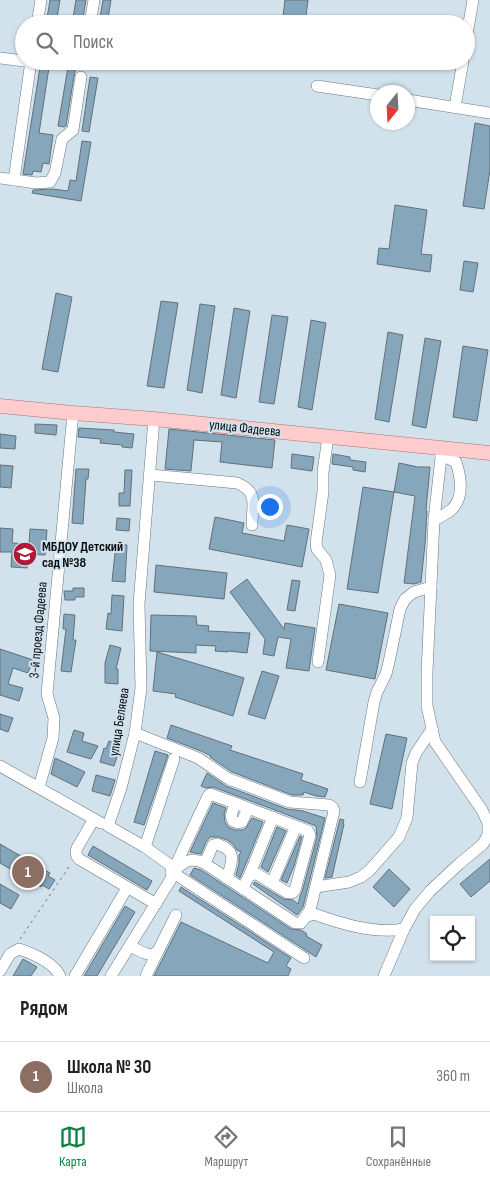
<!DOCTYPE html>
<html lang="ru">
<meta charset="utf-8">
<style>
body{margin:0;font-family:"Sofia Sans Condensed",sans-serif;background:#f2f2f2;color:#202124}
.controls{position:absolute;right:15px;bottom:15px;display:grid;overflow:hidden;border-radius:0px;box-shadow:0 1px 4px #0004}
.controls button{width:45px;height:45px;display:grid;place-items:center;padding:0;border:0;border-bottom:1px solid #e0e0e0;background:#fff;color:#202124;font:25px sans-serif}
.compass{position:absolute;left:370px;top:85px;width:45px;height:45px;border-radius:50%;background:#fff;box-shadow:0 1px 4px #0004;rotate:198deg}
.you{position:absolute;left:269px;top:506px;width:18px;height:18px;margin:-12px;border:4px solid #fff;border-radius:50%;background:#1a73e8;box-shadow:0 0 0 8px #1a73e833}
.badge{display:grid;place-items:center;width:32px;height:32px;border-radius:50%;background:#0b8043;color:#fff;font-size:16px;font-weight:700}
.pin{position:absolute;translate:-50% -50%;border:2px solid #fff;box-shadow:0 1px 5px #0006}
.list{margin:0;padding:0;list-style:none}
h2{display:flex;justify-content:space-between;align-items:center;height:65px;margin:0;padding:0 20px;font-size:21px}
h2 small{font-size:16px;font-weight:400;color:#757577}
.list li{display:grid;grid-template-columns:32px 1fr auto;gap:15px;align-items:center;box-sizing:border-box;height:70px;padding:0 20px;border-top:1px solid #e0e0e0}
.list b{display:block;font-size:19px;white-space:nowrap}
.list p{margin:0;font-size:16px;white-space:nowrap;color:#757577}
.list em{font-size:16px;font-style:normal;color:#757577}
.icon{flex:none;width:28px;height:28px;fill:none;stroke:currentColor;stroke-width:2;stroke-linecap:round;stroke-linejoin:round}
.map{position:relative;flex:none;width:490px;height:976px;overflow:hidden}
.search{position:absolute;background:#fff;box-shadow:0 1px 4px #0004;left:15px;right:15px;top:15px;height:55px;display:flex;align-items:center;gap:12px;box-sizing:border-box;padding:0 18px;border-radius:28px;color:#757577;font-size:19px}
.sheet{height:135px;background:#fff}
nav{display:flex;justify-content:space-around;align-items:center;box-sizing:border-box;height:70px;border-top:1px solid #e0e0e0;background:#fff;font-size:14px;color:#757577}
nav a{display:grid;justify-items:center;gap:2px}
nav .on{color:#0b8043}
.map>svg:first-child{display:block}
.building{fill:#86a6bc;stroke:#62707a}
.lines{fill:none;stroke-linecap:round;stroke-linejoin:round}
.minor-casing{stroke:#697781;stroke-width:12}
.major-casing{stroke:#a97375;stroke-width:15}
.path{stroke:#69737a;stroke-width:1;stroke-dasharray:2.5 4;stroke-linecap:butt}
.minor{stroke:#fff;stroke-width:11}
.major{stroke:#ffcccd;stroke-width:14}
.labels{text-anchor:middle;dominant-baseline:central;stroke-width:4;stroke-linejoin:round;paint-order:stroke}
.street-label{font-size:14px;fill:#080d10;stroke:#d2e2ed}
.poi-label{font-size:14px;font-weight:bold;fill:#080d10;stroke:#d2e2ed;text-anchor:start}
</style>
<div class="map">
<svg width="490" height="976" viewBox="0 0 490 976">
<rect width="100%" height="100%" fill="#d2e2ed"/>
<g class="building">
<path d="M50,0H60L56,24H46Z"/>
<path d="M76,0H86L82,24H72Z"/>
<path d="M103,0H111L107,24H99Z"/>
<path d="M285,0H308L305,24H282Z"/>
<path d="M41,61H50L39,133L53,135L49,164L43,163L41,172L33,171L32,175L23,174Z"/>
<path d="M69,61H77L75,72L74,76L66,126L64,127L58,126Z"/>
<path d="M90,77L98,78L89,132L82,131Z"/>
<path d="M475,123L490,126V170L484,209L463,206Z"/>
<path d="M82,141L91,142L81,201L32,193L33,190L53,189L68,191L70,180L76,181Z"/>
<path d="M395,205L427,210L421,254L432,255L430,272L377,264L379,248L389,249Z"/>
<path d="M464,261L478,263L473,292L460,290Z"/>
<path d="M56,293L72,297L58,372L42,369Z"/>
<path d="M161,301L178,303L164,388L147,386Z"/>
<path d="M200,304L215,306L202,393L187,390Z"/>
<path d="M234,308L250,311L236,398L221,395Z"/>
<path d="M272,315L288,317L274,404L259,402Z"/>
<path d="M311,320L326,323L312,410L298,407Z"/>
<path d="M388,332L403,335L389,422L375,419Z"/>
<path d="M425,338L441,341L426,428L412,425Z"/>
<path d="M463,346L488,350L477,421L453,417Z"/>
<path d="M35,424L57,425L56,435L35,433Z"/>
<path d="M79,428L114,430V432L134,434L132,448L122,447V445L100,443L101,439L78,437Z"/>
<path d="M169,429L275,440L272,468L220,462L222,442L194,440L191,471L165,469Z"/>
<path d="M0,434L16,436L15,449L0,448Z"/>
<path d="M292,454L314,457L312,471L291,468Z"/>
<path d="M333,454L350,457V460L366,462L365,472L353,470V467L332,464Z"/>
<path d="M399,463L418,467H430L426,510L427,511L425,544L421,582L414,584L404,583L415,496L394,492Z"/>
<path d="M0,465L13,466L11,488L0,487Z"/>
<path d="M76,469H89L88,479H86L83,524L72,523Z"/>
<path d="M125,470H132L130,506H119V493H124Z"/>
<path d="M363,487L394,492L378,593L347,589Z"/>
<path d="M215,517L244,523L242,533L284,541L287,525L309,529L302,567L209,549Z"/>
<path d="M117,518L130,519L129,531L116,530Z"/>
<path d="M0,528L13,529L12,543L29,544L30,529L47,530L45,555L28,554L27,568L11,567L12,552H0Z"/>
<path d="M116,544L127,545L125,582L112,581Z"/>
<path d="M156,565L227,573L224,599L154,592Z"/>
<path d="M247,579L284,629L285,623L315,628L309,671L286,668L291,639L278,637L274,656L263,654L265,639L230,592Z"/>
<path d="M292,580L300,581L295,611L287,610Z"/>
<path d="M73,588H84V597H75V600H65L64,591H73Z"/>
<path d="M112,595L124,596L122,631L106,629L108,613L111,614Z"/>
<path d="M339,604L388,613L375,679L326,670Z"/>
<path d="M64,614L75,615L73,640H76L71,672L61,671L66,629H63Z"/>
<path d="M151,615L196,616L197,625L209,626L208,631L250,633L247,653L228,651V652L215,651L216,646L196,645V653L150,651Z"/>
<path d="M110,645L121,648L116,669H118V684L105,683V663Z"/>
<path d="M0,649L33,660L28,673L13,668L8,684L23,688L19,701L0,695Z"/>
<path d="M157,652L244,678L233,716L175,697L176,694L153,691Z"/>
<path d="M262,671L279,676L265,719L248,714Z"/>
<path d="M0,714L13,718L8,732L0,729Z"/>
<path d="M171,725L232,746L230,750L303,774L301,780L328,789L325,797L316,796L304,792L303,795H292L232,772L210,757L211,756L201,751L167,738Z"/>
<path d="M74,730L84,733L82,741L98,746L91,759L67,752Z"/>
<path d="M386,734L407,738L392,809L370,804Z"/>
<path d="M109,741L121,745L114,766L100,762L104,748L106,749Z"/>
<path d="M155,751L168,755L144,825L134,822Z"/>
<path d="M55,758L85,772L77,787L51,774Z"/>
<path d="M207,773L226,786L287,809L303,811L325,818L303,907L297,915L253,884L255,882L284,899L293,900L298,904L300,896L302,892L317,837L316,826L275,810L213,787L206,788L201,786Z"/>
<path d="M96,775L115,780L110,796L92,791Z"/>
<path d="M213,803L226,808L224,814L225,822L228,827L235,830H243L246,828L252,818L263,822L240,878L236,875L239,863V855L241,852L237,850L233,844L227,840L219,837H210L206,842L201,854L190,852Z"/>
<path d="M340,819L344,820L343,824H344L332,877L325,878Z"/>
<path d="M277,827L286,831L268,872L261,867Z"/>
<path d="M300,836L302,837L294,866L287,883L281,880Z"/>
<path d="M0,844L50,873L48,876L55,880L49,889L42,885L41,887L0,863Z"/>
<path d="M93,846L152,881L147,890L88,855Z"/>
<path d="M490,859V881L471,897L460,884Z"/>
<path d="M194,868L201,870L291,929L301,930L307,934L306,936L322,945L316,957L190,875Z"/>
<path d="M389,869L410,889L394,907L373,887Z"/>
<path d="M0,884L19,895L11,909L0,903Z"/>
<path d="M181,887L291,958L286,966L291,969L288,976H154L181,922L268,963L274,952L179,891Z"/>
<path d="M125,906L135,912L97,976H84Z"/>
<path d="M23,959L37,967L31,976H13Z"/>
</g>
<g class="lines">
<g class="minor-casing">
<g id="minor">
<path d="M37,24L41,0"/>
<path d="M90,24L94,0"/>
<path d="M466,40L473,0"/>
<path d="M0,58L24,61"/>
<path d="M317,86L378,95"/>
<path d="M408,100L490,113"/>
<path d="M455,107L463,61"/>
<path d="M0,178L36,183L50,182L55,173L62,139L73,130L81,77"/>
<path d="M14,180L31,61"/>
<path d="M151,475L237,483C259,492 252,505 252,525"/>
<path d="M434,520C440,517 447,514 452,509C464,498 461,477 456,462L441,455"/>
<path d="M318,662L330,575L326,560L317,549L316,543L323,492V472L328,437"/>
<path d="M135,733L198,758L229,779L290,802L329,805L333,808L334,811L310,910L301,923H295L204,863C189,856 184,863 172,872"/>
<path d="M0,766L101,823"/>
<path d="M360,782L374,702L377,692L386,674L389,662L400,609L405,599L414,592L431,587"/>
<path d="M39,787L53,738L54,718L47,694L73,413"/>
<path d="M235,803L231,816L233,821L238,823L242,822L248,808"/>
<path d="M94,819L77,848C75,853 76,856 79,859L156,904"/>
<path d="M145,847L174,759"/>
<path d="M205,863L213,845L217,844C238,851 232,861 227,878"/>
<path d="M173,871L208,796L210,794L235,803L308,831L310,835L295,890L292,893H288L257,874C248,873 246,882 243,889"/>
<path d="M172,872L304,958"/>
<path d="M249,876L273,817"/>
<path d="M272,883L296,826"/>
<path d="M316,887L349,882L361,877L369,871L399,837L407,818L412,763L416,753L432,729"/>
<path d="M305,917L314,914C342,924 374,934 404,929"/>
<path d="M130,946L144,953L152,955L158,951L176,915"/>
<path d="M0,971L10,954L19,949C34,954 53,962 60,976"/>
<path d="M75,976L127,888"/>
<path d="M111,976L171,879L172,872L170,865L145,847L108,826L121,788L135,733L141,688L139,604L154,419"/>
<path d="M146,976L158,951"/>
<path d="M384,976L404,929L415,909L430,891L459,864L483,844L488,835V823L482,810L435,742L427,706V672L434,520L442,448"/>
</g>
</g>
<g class="major-casing">
<path id="major" d="M0,406L73,413L154,419L490,453"/>
</g>
<path class="path" d="M20,939L71,864"/>
<use href="#minor" class="minor"/>
<use href="#major" class="major"/>
</g>
<defs>
<g id="school-disc" transform="scale(1.25)"><circle r="9.5" fill="#ae1935" stroke="#d2e2ed"/><path d="M0-5L7-2L0 1L-7-2ZM-4 1L0 2.5L4 1V4Q0 6-4 4Z" fill="#fff"/></g>
</defs>
<g fill-rule="evenodd">
<use href="#school-disc" x="25" y="554"/>
</g>
<g class="labels">
<g class="street-label">
<text transform="translate(245 428) rotate(6)">улица Фадеева</text>
<text transform="translate(38 630) rotate(-85)">3-й проезд Фадеева</text>
<text transform="translate(119 722) rotate(-81)">улица Беляева</text>
</g>
<g class="poi-label">
<text x="42" y="546">МБДОУ Детский<tspan x="42" dy="16">сад №38</tspan></text>
</g>
</g>
</svg>
<div class="controls">
<button><svg class="icon" aria-label="locate" viewBox="0 0 24 24"><circle cx="12" cy="12" r="6"/><path d="M12 2v4M12 18v4M2 12h4M18 12h4"/></svg></button>
</div>
<svg class="compass" viewBox="-18 -18 36 36"><path d="M0-13l5 13h-10z" fill="#e53935"/><path d="M0 13l5-13h-10z" fill="#757577"/></svg>
<div class="you"></div>
<div class="pin badge" style="left:28px;top:872px;background:#8d6e63">1</div>
<div class="search"><svg class="icon" aria-label="search" viewBox="0 0 24 24"><circle cx="10" cy="10" r="6"/><path d="M15 15l6 6"/></svg>Поиск</div>
</div>
<section class="sheet">
<h2>Рядом<small></small></h2>
<ul class="list">
<li><span class="badge" style="background:#8d6e63">1</span><div><b>Школа № 30</b><p>Школа</p></div><em>360 m</em></li>
</ul>
</section>
<nav>
<a class="on"><svg class="icon" aria-label="map" viewBox="0 0 24 24"><path d="M3 6l6-2 6 2 6-2v14l-6 2-6-2-6 2zM9 4v14M15 6v14"/></svg>Карта</a>
<a><svg class="icon" aria-label="directions" viewBox="0 0 24 24"><path d="M12 3l9 9-9 9-9-9zM9 14v-3h6M13 9l2 2-2 2"/></svg>Маршрут</a>
<a><svg class="icon" aria-label="saved" viewBox="0 0 24 24"><path d="M7 4h10v16l-5-4-5 4z"/></svg>Сохранённые</a>
</nav>
